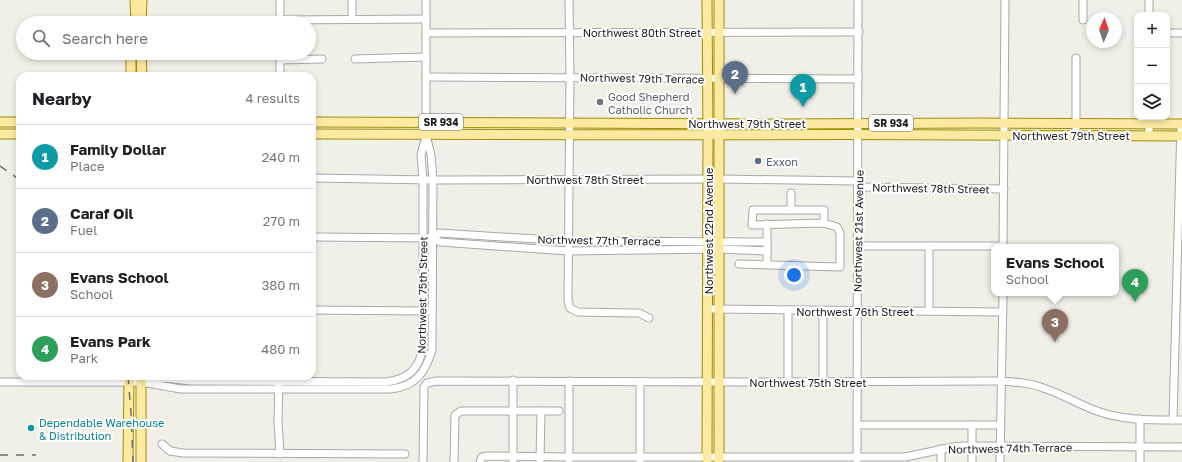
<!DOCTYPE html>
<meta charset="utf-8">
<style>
body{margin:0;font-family:"Golos Text",sans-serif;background:#f2f2f2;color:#202124}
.controls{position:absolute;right:12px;top:12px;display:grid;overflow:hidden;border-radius:8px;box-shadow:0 2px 6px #0003}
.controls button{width:36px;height:36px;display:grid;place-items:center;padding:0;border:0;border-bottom:1px solid #e0e0e0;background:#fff;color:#202124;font:20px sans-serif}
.compass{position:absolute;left:1086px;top:12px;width:36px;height:36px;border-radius:50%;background:#fff;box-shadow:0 2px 6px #0003;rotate:2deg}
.you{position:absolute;left:794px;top:275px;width:14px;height:14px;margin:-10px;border:3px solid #fff;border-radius:50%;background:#1a73e8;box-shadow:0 0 0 6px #1a73e833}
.badge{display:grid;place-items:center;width:26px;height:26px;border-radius:50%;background:#db2777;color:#fff;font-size:13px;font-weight:700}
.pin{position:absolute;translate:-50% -33px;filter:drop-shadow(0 1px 2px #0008)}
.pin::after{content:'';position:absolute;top:21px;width:14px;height:12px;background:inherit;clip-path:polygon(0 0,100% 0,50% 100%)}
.popup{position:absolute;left:991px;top:244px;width:128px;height:52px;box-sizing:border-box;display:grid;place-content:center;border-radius:8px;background:#fff;filter:drop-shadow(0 1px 3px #0005);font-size:13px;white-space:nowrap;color:#757577}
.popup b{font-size:15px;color:#202124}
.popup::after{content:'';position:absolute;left:50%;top:100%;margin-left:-8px;border:8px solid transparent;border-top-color:#fff}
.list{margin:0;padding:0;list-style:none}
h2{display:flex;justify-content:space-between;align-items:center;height:52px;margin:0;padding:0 16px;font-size:17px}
h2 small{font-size:13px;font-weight:400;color:#757577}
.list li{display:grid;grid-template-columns:26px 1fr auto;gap:12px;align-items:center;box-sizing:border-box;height:64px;padding:0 16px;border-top:1px solid #e0e0e0}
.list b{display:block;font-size:15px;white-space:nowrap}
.list p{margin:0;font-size:13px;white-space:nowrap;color:#757577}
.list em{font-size:13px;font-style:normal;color:#757577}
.icon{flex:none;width:22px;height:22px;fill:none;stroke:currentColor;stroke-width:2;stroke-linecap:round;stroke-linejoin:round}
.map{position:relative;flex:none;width:1182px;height:462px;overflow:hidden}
.search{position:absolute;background:#fff;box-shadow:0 2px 6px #0003;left:16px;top:16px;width:300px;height:44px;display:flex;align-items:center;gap:10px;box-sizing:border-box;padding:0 14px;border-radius:22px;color:#757577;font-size:15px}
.panel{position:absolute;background:#fff;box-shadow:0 2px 6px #0003;left:16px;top:72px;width:300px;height:308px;border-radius:12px}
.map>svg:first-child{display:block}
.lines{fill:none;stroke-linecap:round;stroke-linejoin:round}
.minor-casing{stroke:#a8a8a8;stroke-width:9}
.major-casing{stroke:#9d8f01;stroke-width:11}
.minor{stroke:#fff;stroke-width:7}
.major{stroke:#fceaa3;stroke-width:9}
.rail{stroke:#6f6f6f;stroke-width:1.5;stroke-dasharray:8 8;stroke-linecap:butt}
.worship-dot{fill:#6b7280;stroke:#fff;stroke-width:1.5}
.service-dot{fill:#5c6f8a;stroke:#fff;stroke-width:1.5}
.culture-dot{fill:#0f9aa8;stroke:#fff;stroke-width:1.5}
.labels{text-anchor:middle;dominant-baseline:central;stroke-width:4;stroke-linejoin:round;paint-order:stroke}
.shield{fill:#fff;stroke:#646464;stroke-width:1}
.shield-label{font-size:10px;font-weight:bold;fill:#212121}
.street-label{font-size:11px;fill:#212121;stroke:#fff}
.worship-label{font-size:11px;fill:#5b616d;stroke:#fff;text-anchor:start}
.service-label{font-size:11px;fill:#4e5e75;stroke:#fff;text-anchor:start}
.culture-label{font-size:11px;fill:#0d838f;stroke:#fff;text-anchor:start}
</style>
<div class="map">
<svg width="1182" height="462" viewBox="0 0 1182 462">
<rect width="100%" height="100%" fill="#f1f0e8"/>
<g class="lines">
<g class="minor-casing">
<g id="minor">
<path d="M569,0L570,77L568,300L570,308L578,312L632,313H639L649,318"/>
<path d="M1083,0V20"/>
<path d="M1149,0V15"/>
<path d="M352,19V0"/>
<path d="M280,20L426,19"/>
<path d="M280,23V0"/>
<path d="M426,33L859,32"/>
<path d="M1167,33H1182"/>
<path d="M1076,58V135"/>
<path d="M355,59L426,57"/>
<path d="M280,60L322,59"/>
<path d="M280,76V53"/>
<path d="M426,77L858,79"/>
<path d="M1149,135V117"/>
<path d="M312,178L433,180L719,179L858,181"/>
<path d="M858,187L1004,189"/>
<path d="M791,210V193"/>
<path d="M767,224V264"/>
<path d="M312,237L433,238L440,242L568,251L719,249L767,251"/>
<path d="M433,238L439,233L568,241L767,242"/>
<path d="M858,246H1003"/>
<path d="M929,246V311"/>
<path d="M1003,247L1005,0"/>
<path d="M739,264L840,267V233L837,227L824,223L752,225L753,210H824V223"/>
<path d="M707,309L1003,312"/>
<path d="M312,310L427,311"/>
<path d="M279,376L278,422L280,454"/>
<path d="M0,382H141L163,378L192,381L386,382C410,379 420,368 423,345V180L421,155L426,136"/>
<path d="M141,382L181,389H391C416,386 425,373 432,350L433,180L431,155L426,135V0"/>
<path d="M788,382V310"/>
<path d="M823,382V311"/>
<path d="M1173,420L1181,124"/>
<path d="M857,425H1000"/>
<path d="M162,444L170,451L183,453L405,454"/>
<path d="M423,462L424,387L427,383L437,381L747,382L1001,381C1016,382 1032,383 1046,389C1064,395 1080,405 1097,411C1124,421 1153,420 1182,420"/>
<path d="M454,462L455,415L461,411H559"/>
<path d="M480,462L482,457L487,456L569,457H905L953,447L963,446L1182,447"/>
<path d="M513,462V380"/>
<path d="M540,462L541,411"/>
<path d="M569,462V381"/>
<path d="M640,462V382"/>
<path d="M857,462L858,0"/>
<path d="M941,462V449"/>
<path d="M972,462V425"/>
<path d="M1000,462L1003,293"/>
<path d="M1140,462V419"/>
</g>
</g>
<g class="major-casing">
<g id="major">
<path d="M135,0L136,23"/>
<path d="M707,0L708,134L707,462"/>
<path d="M141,23L142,0"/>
<path d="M141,53L142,76"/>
<path d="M131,76V53"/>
<path d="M0,122H20"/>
<path d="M312,122L781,124L979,123L1182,124"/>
<path d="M0,134H20"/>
<path d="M312,134C602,136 892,133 1182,136"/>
<path d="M128,462L129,376"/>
<path d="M141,462V376"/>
<path d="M719,462V0"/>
</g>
</g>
<use href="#minor" class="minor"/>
<use href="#major" class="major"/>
<g class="rail">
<path d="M0,166L20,180"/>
<path d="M128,376L131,413L133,462"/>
<path d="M0,455H36"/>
</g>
</g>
<circle class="worship-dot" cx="600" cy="102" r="4"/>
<circle class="service-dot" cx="758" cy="161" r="4"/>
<circle class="culture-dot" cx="31" cy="428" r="4"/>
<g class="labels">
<g class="shield">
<rect x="419" y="114" width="44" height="16" rx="3"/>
<rect x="869" y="115" width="44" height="16" rx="3"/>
</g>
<g class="shield-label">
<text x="441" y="122">SR 934</text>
<text x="891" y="123">SR 934</text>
</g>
<g class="street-label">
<text x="642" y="32">Northwest 80th Street</text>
<text transform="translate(642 78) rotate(1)">Northwest 79th Terrace</text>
<text x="747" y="123">Northwest 79th Street</text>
<text x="1071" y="135">Northwest 79th Street</text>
<text x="585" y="179">Northwest 78th Street</text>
<text transform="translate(931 188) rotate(1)">Northwest 78th Street</text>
<text transform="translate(708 231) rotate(-90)">Northwest 22nd Avenue</text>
<text transform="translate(858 231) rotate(-89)">Northwest 21st Avenue</text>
<text transform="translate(599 240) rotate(1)">Northwest 77th Terrace</text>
<text transform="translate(422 295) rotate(-89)">Northwest 75th Street</text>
<text x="855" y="311">Northwest 76th Street</text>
<text x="808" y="382">Northwest 75th Street</text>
<text transform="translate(1010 448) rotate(-1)">Northwest 74th Terrace</text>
</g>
<g class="worship-label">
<text x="608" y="96">Good Shepherd<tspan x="608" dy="13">Catholic Church</tspan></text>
</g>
<g class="service-label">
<text x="766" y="161">Exxon</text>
</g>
<g class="culture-label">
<text x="39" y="422">Dependable Warehouse<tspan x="39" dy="13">&amp; Distribution</tspan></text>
</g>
</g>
</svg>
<div class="controls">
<button>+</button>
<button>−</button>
<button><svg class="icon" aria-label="layers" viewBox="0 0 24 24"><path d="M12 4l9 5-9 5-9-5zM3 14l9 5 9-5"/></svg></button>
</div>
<svg class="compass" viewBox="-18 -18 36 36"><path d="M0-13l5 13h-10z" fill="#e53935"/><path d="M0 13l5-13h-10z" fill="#757577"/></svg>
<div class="you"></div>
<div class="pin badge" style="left:803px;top:107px;background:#0f9aa8">1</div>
<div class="pin badge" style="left:735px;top:94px;background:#5c6f8a">2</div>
<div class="pin badge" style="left:1055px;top:342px;background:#8d6e63">3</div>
<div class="popup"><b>Evans School</b>School</div>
<div class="pin badge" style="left:1135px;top:302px;background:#2e9e5b">4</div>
<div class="search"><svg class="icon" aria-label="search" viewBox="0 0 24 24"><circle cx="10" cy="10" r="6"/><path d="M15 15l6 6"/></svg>Search here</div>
<section class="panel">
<h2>Nearby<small>4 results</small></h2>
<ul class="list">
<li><span class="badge" style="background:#0f9aa8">1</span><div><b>Family Dollar</b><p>Place</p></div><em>240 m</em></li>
<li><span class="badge" style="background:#5c6f8a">2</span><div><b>Caraf Oil</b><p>Fuel</p></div><em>270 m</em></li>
<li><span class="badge" style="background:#8d6e63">3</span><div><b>Evans School</b><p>School</p></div><em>380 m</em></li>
<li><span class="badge" style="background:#2e9e5b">4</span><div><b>Evans Park</b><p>Park</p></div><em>480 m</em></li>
</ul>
</section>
</div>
